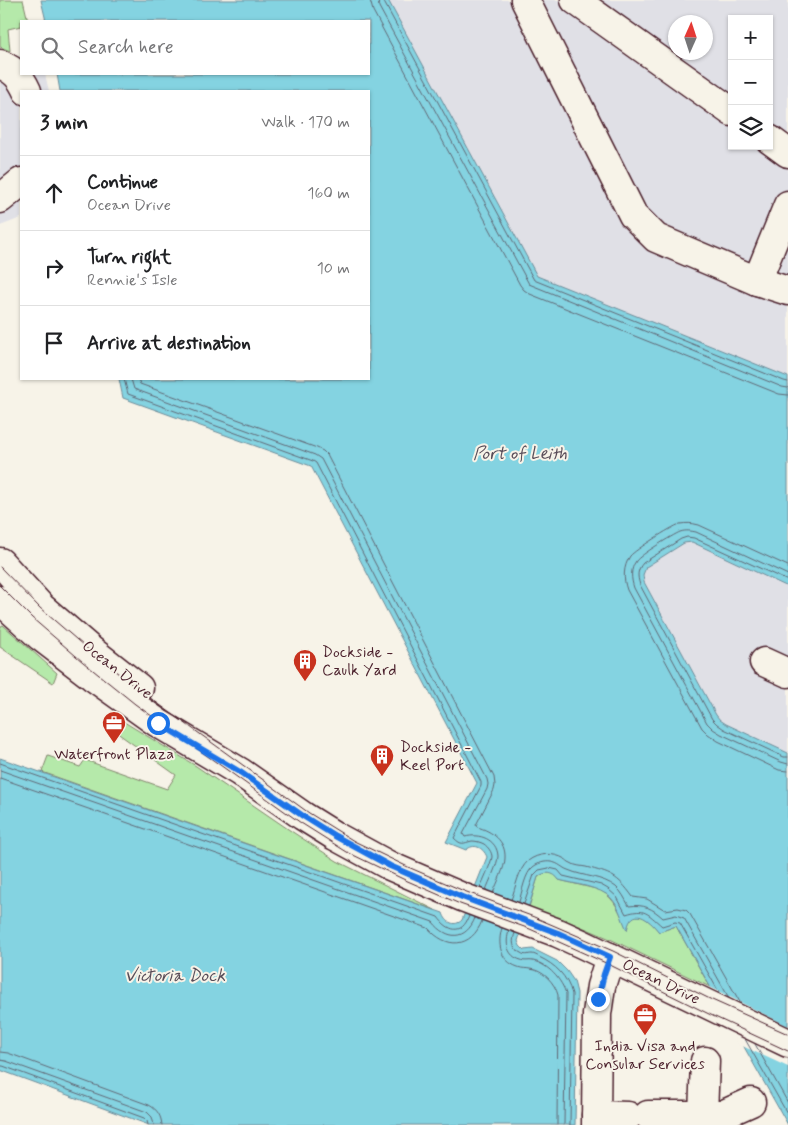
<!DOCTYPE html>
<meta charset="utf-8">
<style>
body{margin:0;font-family:Mynerve,sans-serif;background:#f2f2f2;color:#202124}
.controls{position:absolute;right:15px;top:15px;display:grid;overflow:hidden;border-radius:0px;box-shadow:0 1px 4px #0004}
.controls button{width:45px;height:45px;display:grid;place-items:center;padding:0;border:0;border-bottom:1px solid #e0e0e0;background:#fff;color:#202124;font:25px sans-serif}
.compass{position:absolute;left:668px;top:15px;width:45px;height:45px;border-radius:50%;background:#fff;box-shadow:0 1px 4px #0004;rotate:3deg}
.stop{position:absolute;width:15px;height:15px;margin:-11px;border:4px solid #1a73e8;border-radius:50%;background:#fff}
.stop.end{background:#1a73e8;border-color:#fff;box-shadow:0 1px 5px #0008}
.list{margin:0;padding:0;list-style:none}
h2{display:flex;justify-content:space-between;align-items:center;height:65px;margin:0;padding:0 20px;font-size:21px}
h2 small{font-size:16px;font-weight:400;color:#757577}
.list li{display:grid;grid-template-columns:32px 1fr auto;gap:15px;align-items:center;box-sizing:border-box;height:75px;padding:0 20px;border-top:1px solid #e0e0e0}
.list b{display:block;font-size:19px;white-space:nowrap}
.list p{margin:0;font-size:16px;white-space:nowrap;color:#757577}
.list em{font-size:16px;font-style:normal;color:#757577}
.icon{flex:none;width:28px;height:28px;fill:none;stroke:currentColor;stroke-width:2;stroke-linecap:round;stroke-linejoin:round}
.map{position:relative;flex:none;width:788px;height:1125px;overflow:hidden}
.search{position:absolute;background:#fff;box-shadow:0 1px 4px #0004;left:20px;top:20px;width:350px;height:55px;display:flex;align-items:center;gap:12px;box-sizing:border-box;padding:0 18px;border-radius:0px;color:#757577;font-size:19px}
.panel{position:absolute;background:#fff;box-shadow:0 1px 4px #0004;left:20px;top:90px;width:350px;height:290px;border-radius:0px}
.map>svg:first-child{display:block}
.built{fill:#e0e0e6;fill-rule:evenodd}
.green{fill:#b5e9aa;stroke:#80846a}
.water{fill:#84d3e1;stroke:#6d8b98}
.pier{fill:#f7f3e8}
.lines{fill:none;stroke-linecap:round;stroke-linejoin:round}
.shore{stroke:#616774;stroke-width:1}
.minor-casing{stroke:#4a1f2b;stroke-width:31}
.minor{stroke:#f7f3e8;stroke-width:28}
.tram{stroke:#4a1f2b;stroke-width:1}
.route{stroke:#1a73e8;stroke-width:6}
.labels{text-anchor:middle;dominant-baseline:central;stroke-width:4;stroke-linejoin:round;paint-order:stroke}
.poi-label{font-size:16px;fill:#4a1f2b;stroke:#f7f3e8;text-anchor:start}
.street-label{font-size:16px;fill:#4a1f2b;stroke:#f7f3e8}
.water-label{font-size:18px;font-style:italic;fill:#584c58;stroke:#f7f3e8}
</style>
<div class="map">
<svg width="788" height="1125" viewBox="0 0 788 1125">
<rect width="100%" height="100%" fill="#f7f3e8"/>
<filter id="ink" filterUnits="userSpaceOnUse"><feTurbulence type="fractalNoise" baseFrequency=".02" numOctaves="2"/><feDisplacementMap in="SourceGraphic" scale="10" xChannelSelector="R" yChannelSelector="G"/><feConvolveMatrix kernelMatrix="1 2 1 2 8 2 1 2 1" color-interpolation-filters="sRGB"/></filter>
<g filter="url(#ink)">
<g class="built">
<path d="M388,0H788V377L537,276ZM732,19H769V146H732ZM676,22H706V52H676Z"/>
<path d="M0,51L21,57V74H45L49,91H21V218L0,226Z"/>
<path d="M688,542H692L788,587V753L726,724L720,720L716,715L644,582L643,575L646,567L684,543Z"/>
</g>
<g class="green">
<path d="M0,0H23L28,21H21V26L8,29L10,51L0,47Z"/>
<path d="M3,625L57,673L53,683L0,647V627Z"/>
<path d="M116,717L196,766L291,831L337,861L435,910L42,772L48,756L80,767L85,760L167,789L176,775L109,727Z"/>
<path d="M545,873C551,872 556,874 559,880L600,890C616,899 620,913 627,929C632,904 650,920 659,932L676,926L710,987L608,938L570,922L529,907L538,877Z"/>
</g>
<path class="water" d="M41,0H388L537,276L788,377V587L692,542L684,543L646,567L643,575L644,582L716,715L720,720L726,724L788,753V1125L676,926L659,932C649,919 632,905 627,930C622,920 619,906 611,898C601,887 574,884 559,880C554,872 545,871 538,877L518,941L520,946L524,950L533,949L557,961L567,971L574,981L577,993L575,1125H149L0,1070V758L443,913C446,923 455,927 462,920L487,857C483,847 474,843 466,850L446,842L477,783L311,466L123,398L119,379H369V91H60L57,74H369V21H46Z"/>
<path class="pier" d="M710,987L788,1026V1067L740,1045L711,994Z"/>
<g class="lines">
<g class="shore">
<path d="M370,0L373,11L520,285L524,290L530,294L779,394L788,395"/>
<path d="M378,0L379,7L529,284L782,387L788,388"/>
<path d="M384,0L385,4L534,280L784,381L788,382"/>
<path d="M124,379L128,394L313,461L316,463L481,782V786L454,838C462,846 463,843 472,841C476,841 480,842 484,844C488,847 492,852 492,857C491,864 483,881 480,888"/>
<path d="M131,379L134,389L315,455L321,459L487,779L488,784L487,789L463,834L465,837C479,833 497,839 498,856C498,864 489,882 486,890"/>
<path d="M138,379L140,384L317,448L323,451L327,455L494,777L495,785L494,790L476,825L477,827C492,831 506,841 505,858C505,868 497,883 493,893"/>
<path d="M788,566L699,525C692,523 686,523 680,524C671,527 635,550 630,556C623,567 623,579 627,590L702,728L708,734L718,741L779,770L788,771"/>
<path d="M788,575L696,532C691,531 686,530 680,532C673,535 640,555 636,561C630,569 631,579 634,588L707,723L713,729L721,734L781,762L788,764"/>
<path d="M788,581L694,538L687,537L681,539L643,563C637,570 637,576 640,585L712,719L717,724L724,729L784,757H788"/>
<path d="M0,763L438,917C448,931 462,936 469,916"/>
<path d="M0,770L433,922C447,940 466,941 475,918"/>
<path d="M0,778L428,928C446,949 471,949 482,921"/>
<path d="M511,900C516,887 518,870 528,861C538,853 553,852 565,859C567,860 568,862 571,863C575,866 581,866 586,867C611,874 617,875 633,897L647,899L665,910L678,908L686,910L690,914L741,1004"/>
<path d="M519,902C522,892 525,873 533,867C538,863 545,861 551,862C559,863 562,868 568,870C584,877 602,876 616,887C622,892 625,899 629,906C644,904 652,908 663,918L676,915L684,918L729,998"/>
<path d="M524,904L534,875L539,870L549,868L558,870L563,876L601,885L608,889L617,897L626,914C645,908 647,913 662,926L675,922L680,923L720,994"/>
<path d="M502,928C497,944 500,961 518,967C523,969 526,968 530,969C543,970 555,983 558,995L557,1125"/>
<path d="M509,931C505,943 507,956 521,960C525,962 529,960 533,961C548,964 562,980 566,994L564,1125"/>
<path d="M515,933C512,941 512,949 521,953C525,956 528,954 532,954C534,954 538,956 539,957C556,965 567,976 572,994L570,1125"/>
<path d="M745,1039L788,1115"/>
<path d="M755,1044L788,1103"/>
<path d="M0,1052L8,1053L149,1105C158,1110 161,1116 162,1125"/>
<path d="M0,1060L6,1061L147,1112L152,1117L154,1125"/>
<path d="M0,1066H3L144,1118L147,1121L148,1125"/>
</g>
<g class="minor-casing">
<g id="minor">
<path d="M525,0L633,215L656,238L757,281"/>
<path d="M575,0L732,112"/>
<path d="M0,64C15,71 20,76 27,91"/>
<path d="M769,139L788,153"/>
<path d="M0,199L21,182"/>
<path d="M788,205L757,281L788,291"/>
<path d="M0,562L41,607L92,651L139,688"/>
<path d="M0,600L41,637L92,676L158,723L240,772L303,816L335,836L390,866L420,879L462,897L558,933L582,944L788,1043"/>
<path d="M764,662L788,673"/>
<path d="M596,1115L628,1116"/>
<path d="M648,1115H703L705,1061"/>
<path d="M703,1115H722L751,1102"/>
<path d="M596,1125L597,1014L601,986L610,957"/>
</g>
</g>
<use href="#minor" class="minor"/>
<g class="tram">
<path d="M0,567L40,608L91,652L142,692L309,813L354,841L408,867L464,891L534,917L613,951L712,1000L788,1034"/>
<path d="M0,586L32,618L83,662L135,704L301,823L347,852L403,879L460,904L530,929L608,964L715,1017L788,1051"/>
</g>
</g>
</g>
<g class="lines" filter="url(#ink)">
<path class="route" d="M158,723L240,772L303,816L335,836L390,866L462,897L558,933L610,957L604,974L598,999"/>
</g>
<defs>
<g id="building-pin" transform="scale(1.25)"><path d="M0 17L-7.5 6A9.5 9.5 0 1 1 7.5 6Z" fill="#c8321e" stroke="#f7f3e8"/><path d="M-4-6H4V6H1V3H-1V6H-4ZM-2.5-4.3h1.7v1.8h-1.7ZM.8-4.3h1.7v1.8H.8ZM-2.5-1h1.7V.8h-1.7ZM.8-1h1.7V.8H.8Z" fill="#fff"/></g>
<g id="office-pin" transform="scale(1.25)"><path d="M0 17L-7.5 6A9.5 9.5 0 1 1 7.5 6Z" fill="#c8321e" stroke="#f7f3e8"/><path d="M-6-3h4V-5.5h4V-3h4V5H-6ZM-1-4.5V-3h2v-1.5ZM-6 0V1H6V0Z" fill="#fff"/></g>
</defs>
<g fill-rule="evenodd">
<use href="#building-pin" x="305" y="661"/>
<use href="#office-pin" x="114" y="723"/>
<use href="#building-pin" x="382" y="756"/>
<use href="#office-pin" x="645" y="1015"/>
</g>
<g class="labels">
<g class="poi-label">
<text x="322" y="652">Dockside -<tspan x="322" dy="18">Caulk Yard</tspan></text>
<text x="400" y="747">Dockside -<tspan x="400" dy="18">Keel Port</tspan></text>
<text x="114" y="754" text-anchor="middle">Waterfront Plaza</text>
<text x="645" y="1046" text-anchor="middle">India Visa and<tspan x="645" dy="18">Consular Services</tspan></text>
</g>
<g class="street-label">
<text transform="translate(117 670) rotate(38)">Ocean Drive</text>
<text transform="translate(661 982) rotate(26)">Ocean Drive</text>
</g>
<g class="water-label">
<text x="520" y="454">Port of Leith</text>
<text x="175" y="976">Victoria Dock</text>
</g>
</g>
</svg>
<div class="controls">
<button>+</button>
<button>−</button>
<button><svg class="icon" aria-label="layers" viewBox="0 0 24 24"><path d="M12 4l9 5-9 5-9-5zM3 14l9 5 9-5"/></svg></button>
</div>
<svg class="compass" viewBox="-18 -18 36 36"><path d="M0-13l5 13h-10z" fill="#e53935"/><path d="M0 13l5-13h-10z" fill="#757577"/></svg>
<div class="stop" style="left:158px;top:723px"></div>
<div class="stop end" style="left:598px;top:999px"></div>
<div class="search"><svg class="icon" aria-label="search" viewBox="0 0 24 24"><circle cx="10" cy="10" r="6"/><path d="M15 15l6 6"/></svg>Search here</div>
<section class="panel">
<h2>3 min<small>Walk · 170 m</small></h2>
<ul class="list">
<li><svg class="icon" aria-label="ahead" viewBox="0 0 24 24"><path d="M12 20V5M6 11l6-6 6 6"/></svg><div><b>Continue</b><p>Ocean Drive</p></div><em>160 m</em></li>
<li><svg class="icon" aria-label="right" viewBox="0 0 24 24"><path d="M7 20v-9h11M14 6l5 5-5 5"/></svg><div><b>Turn right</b><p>Rennie's Isle</p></div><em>10 m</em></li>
<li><svg class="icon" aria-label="arrive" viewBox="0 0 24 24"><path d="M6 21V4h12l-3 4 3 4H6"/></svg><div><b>Arrive at destination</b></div></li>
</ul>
</section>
</div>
